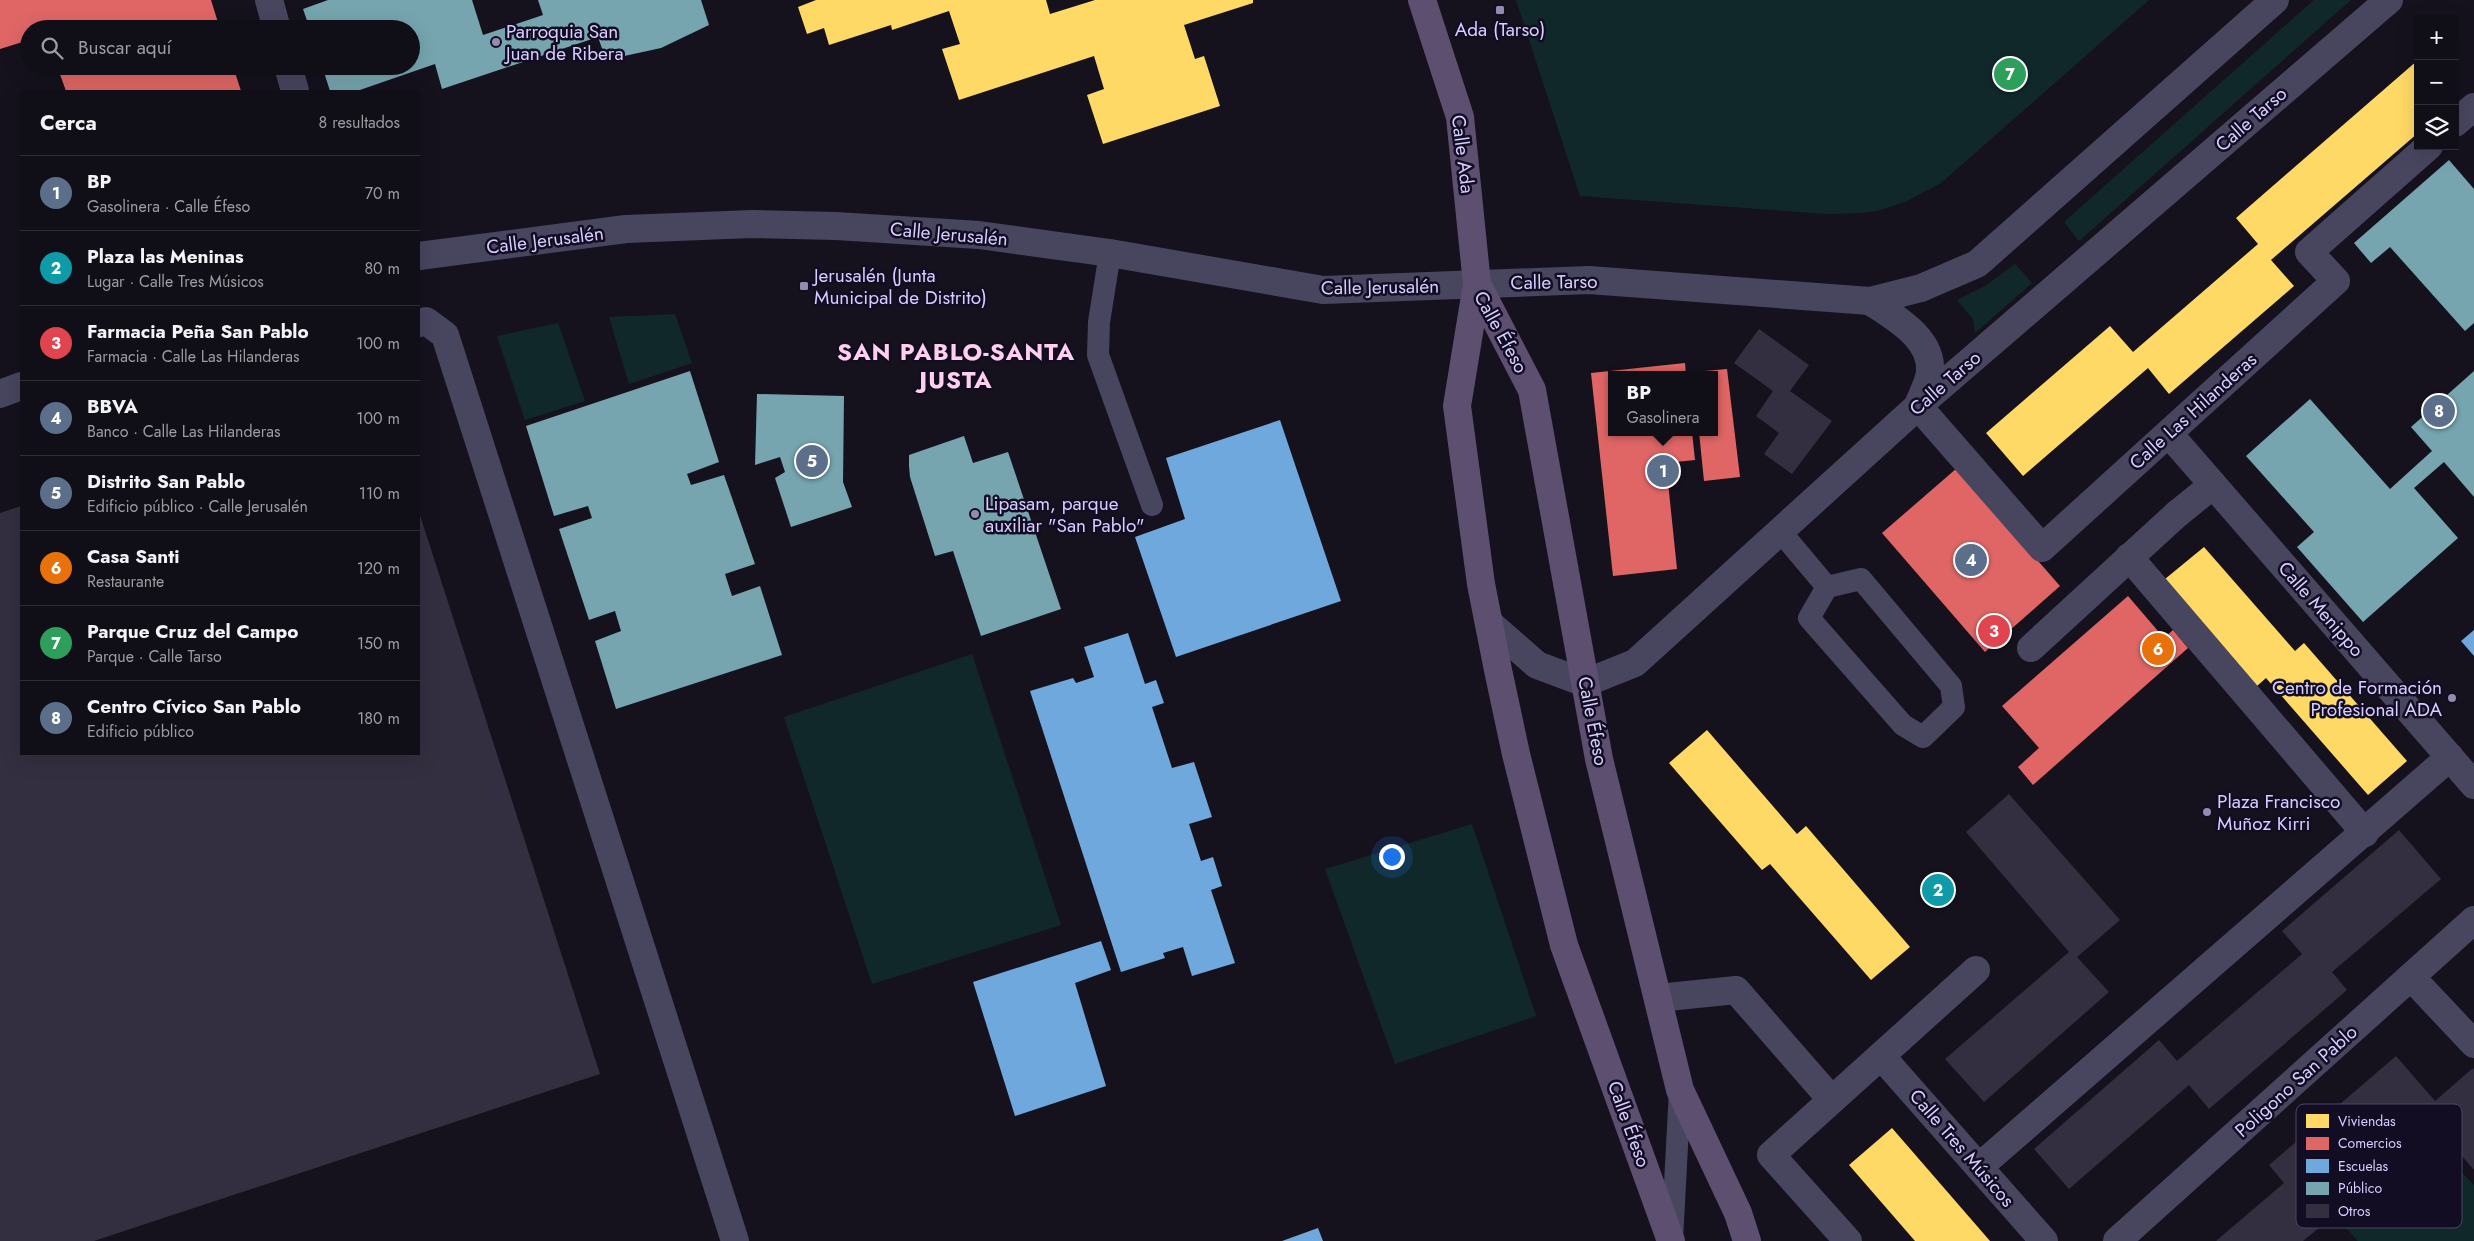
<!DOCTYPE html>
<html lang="es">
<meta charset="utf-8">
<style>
body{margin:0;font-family:Jost,sans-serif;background:#1e1c23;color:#f1f3f6}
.controls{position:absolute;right:15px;top:15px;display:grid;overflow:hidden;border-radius:0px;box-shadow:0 5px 20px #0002}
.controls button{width:45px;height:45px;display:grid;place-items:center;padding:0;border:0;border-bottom:1px solid #302e35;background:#100e16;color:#f1f3f6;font:25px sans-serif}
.you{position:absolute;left:1391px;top:856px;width:18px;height:18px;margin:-12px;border:4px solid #fff;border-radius:50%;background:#1a73e8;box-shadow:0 0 0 8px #1a73e833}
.badge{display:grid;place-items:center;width:32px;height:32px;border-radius:50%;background:#938cb0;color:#fff;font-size:16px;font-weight:700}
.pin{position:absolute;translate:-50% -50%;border:2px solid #fff;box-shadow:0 1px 5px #0006}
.popup{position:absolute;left:1608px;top:371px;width:110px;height:65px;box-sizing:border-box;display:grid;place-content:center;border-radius:0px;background:#100e16;filter:drop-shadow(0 1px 4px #0005);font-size:16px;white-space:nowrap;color:#9c9ca1}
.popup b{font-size:19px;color:#f1f3f6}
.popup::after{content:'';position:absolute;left:50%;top:100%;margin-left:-10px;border:10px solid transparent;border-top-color:#100e16}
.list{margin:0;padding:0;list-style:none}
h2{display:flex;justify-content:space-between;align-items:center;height:65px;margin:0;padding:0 20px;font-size:21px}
h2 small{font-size:16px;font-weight:400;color:#9c9ca1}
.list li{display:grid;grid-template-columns:32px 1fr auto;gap:15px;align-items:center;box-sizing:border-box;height:75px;padding:0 20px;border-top:1px solid #302e35}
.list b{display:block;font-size:19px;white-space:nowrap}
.list p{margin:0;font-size:16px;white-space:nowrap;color:#9c9ca1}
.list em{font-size:16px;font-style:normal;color:#9c9ca1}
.icon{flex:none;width:28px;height:28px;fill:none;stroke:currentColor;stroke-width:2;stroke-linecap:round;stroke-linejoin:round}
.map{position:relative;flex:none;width:2474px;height:1241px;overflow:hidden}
.search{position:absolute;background:#100e16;box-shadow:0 5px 20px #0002;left:20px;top:20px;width:400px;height:55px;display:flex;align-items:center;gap:12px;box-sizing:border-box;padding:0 18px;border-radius:28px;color:#9c9ca1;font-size:19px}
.panel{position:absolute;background:#100e16;box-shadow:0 5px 20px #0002;left:20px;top:90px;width:400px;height:665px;border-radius:0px}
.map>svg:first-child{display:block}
.green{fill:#11282b}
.homes{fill:#ffd966}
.shops{fill:#e06666}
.schools{fill:#6fa8dc}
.public{fill:#76a5af}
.building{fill:#332f40}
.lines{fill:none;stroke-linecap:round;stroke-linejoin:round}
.service{stroke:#48465f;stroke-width:22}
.pedestrian{stroke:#48465f;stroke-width:28}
.minor{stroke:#48465f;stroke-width:28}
.tertiary{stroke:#48465f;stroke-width:28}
.primary{stroke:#5d4f70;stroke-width:28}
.poi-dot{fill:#938cb0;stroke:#120d23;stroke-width:2}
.labels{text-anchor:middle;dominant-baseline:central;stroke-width:5;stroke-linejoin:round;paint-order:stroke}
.poi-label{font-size:19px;fill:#d7ceff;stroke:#120d23;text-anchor:start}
.street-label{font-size:19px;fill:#d7ceff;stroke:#120d23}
.district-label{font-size:24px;font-weight:bold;letter-spacing:1px;fill:#ffd0eb;stroke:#120d23}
.key{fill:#120d23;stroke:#4d4765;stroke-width:1}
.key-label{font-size:14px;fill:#d7ceff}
</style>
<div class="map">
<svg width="2474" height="1241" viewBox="0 0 2474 1241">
<rect width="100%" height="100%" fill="#15121e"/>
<g class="green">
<path d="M1516,0H2149L1941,183L1907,201L1877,211L1861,213L1827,214L1580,196Z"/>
<path d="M2314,0H2351L2079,241L2064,222Z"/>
<path d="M2015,264L2032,283L1975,333L1973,319L1957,300L1985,286Z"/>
<path d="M675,314L692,363L629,384L609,317Z"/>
<path d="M558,323L585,401L525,420L497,336Z"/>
<path d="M972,654L1061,925L872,984L784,717Z"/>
<path d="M1472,824L1536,1016L1395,1064L1325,869Z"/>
<path d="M2425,1135L2474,1185V1241H2358L2333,1214Z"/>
</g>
<g class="homes">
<path d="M816,0H1046L1050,14L1095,0H1253V3L1184,25L1195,59L1204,56L1220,106L1103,144L1087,95L1104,89L1094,56L959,100L942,49L960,44L949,11L892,30L891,25L829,45L824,28L807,34L798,7Z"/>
<path d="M2418,60V133L2271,260L2294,286L2169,394L2148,368L2023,476L1986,433L2110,326L2133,352L2258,244L2236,218Z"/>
<path d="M2204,547L2295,651L2304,643L2407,761L2368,795L2266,678L2257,686L2165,579Z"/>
<path d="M1707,730L1797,834L1806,826L1910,947L1871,980L1770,864L1762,870L1669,763Z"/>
<path d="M1892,1128L1990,1241H1915L1849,1165Z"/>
</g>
<g class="shops">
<path d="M0,0H211L220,29H29V40L0,49Z"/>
<path d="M57,66H233L241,91H66Z"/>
<path d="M1685,363L1686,375H1612V432H1692L1695,460L1666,463L1677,569L1613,576L1591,373Z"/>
<path d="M1727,369L1740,477L1704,481L1699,432H1714V375H1693V372Z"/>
<path d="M1957,468L2060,586L1985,652L1882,533Z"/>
<path d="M2128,596L2164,638L2173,630L2188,648L2033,785L2018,767L2039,748L2002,706Z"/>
</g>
<g class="schools">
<path d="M1280,420L1341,601L1176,657L1135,537L1185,519L1166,458Z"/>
<path d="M2474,630V656L2461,641Z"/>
<path d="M1128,633L1145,684L1156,680L1164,703L1152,707L1172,768L1194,762L1212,817L1189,824L1201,861L1213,857L1222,886L1211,890L1235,963L1192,976L1183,947L1163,953L1165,958L1121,972L1030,691L1073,678L1076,683L1094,677L1084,647Z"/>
<path d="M1101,941L1111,970L1075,983L1106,1086L1015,1116L973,982Z"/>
<path d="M1318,1228L1323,1241H1282Z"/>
</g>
<g class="public">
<path d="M328,0H472L483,35L543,15L538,0H701L709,25L661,48L606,60L598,37L442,89L435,64L357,91H330L322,66H411V29H310L303,9Z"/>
<path d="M2449,160L2474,189V323L2465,331L2390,247L2371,263L2354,243Z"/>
<path d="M690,371L719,462L687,474L691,485L724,475L755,564L725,574L732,596L760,586L782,655L616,709L595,641L621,631L615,611L589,620L559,529L592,518L588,506L554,516L526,426Z"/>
<path d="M2474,371V497L2444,462L2414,488L2458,538L2363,622L2297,547L2314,532L2246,456L2310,399L2390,489L2432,451L2411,427Z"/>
<path d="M757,394L844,396L843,482L852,507L791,527L775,478L785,472L780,457L755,465Z"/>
<path d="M964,436L973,463L1008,452L1061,609L981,636L953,551L935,556L910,477L909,466V455Z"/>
</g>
<g class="building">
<path d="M1759,329L1809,365L1790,391L1832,421L1792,474L1764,454L1779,433L1756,416L1773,391L1734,363Z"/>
<path d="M21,506V754H419V512L600,1074L94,1241H0V513Z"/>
<path d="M2009,794L2120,920L2077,957L2109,992L1984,1102L1945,1059L2069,952L1966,832Z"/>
<path d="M2399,830L2441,879L2332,972L2347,990L2209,1109L2189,1085L2069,1189L2034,1149L2159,1040L2177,1061L2302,954L2282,931Z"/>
<path d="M2396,1056L2435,1101L2473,1068L2474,1070V1170L2424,1112L2311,1208L2325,1223L2303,1241H2216L2284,1183L2269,1165Z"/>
</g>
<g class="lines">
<g class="service">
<path d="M1110,253L1099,322L1098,355L1152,505"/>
<path d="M1780,531L1827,587"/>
<path d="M1861,579L1951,686L1954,707L1923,737L1903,725L1809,618L1827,587Z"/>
<path d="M1672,1240L1680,1090"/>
</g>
<g class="pedestrian">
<path d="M269,0L277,29"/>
<path d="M288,66L295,91"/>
<path d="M2455,123L2474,107"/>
<path d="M419,323L426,321L445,335L735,1241"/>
<path d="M1918,406L2042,548L2336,281L2309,252L2429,146"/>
<path d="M2169,434L2474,785"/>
<path d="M2177,514L2213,485"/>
<path d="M2129,557L2365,833"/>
<path d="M2411,977L2474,1044"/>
<path d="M1881,1056L2044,1241"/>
<path d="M1979,1167L2450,757"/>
<path d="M2117,1241L2474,920"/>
</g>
<g class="minor">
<path d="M2031,648L2177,514"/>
<path d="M1658,998L1736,990L1831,1099"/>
<path d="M1848,1241L1771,1155L1976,970"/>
</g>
<g class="tertiary">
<path d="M419,256L626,229L752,224L836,226L979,235L1110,253L1323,290L1589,280L1870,301L1921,288L1977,264L2275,0"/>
<path d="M1870,301C1894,317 1933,338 1930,372C1929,382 1922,395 1918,405"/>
<path d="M0,394L21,386"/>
<path d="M1489,623L1537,665L1585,683L1635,663L1918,406L2389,0"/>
</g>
<g class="primary">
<path d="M1422,0L1460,117L1477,284L1457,406L1481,584L1498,670L1516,754L1564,945L1671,1241"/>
<path d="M1477,284L1532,390L1599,759L1680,1090L1738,1213L1747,1241"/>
</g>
</g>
<g class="poi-dot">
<rect x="1495" y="5" width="10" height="10" rx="2.5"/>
<circle cx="496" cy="42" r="5"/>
<rect x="799" y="281" width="10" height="10" rx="2.5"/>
<circle cx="975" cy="514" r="5"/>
<circle cx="2452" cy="698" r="5"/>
<circle cx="2207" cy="812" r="5"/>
</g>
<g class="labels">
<g class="poi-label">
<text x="1500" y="29" text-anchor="middle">Ada (Tarso)</text>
<text x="506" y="31">Parroquia San<tspan x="506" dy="22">Juan de Ribera</tspan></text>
<text x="814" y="275">Jerusalén (Junta<tspan x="814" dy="22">Municipal de Distrito)</tspan></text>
<text x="985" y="503">Lipasam, parque<tspan x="985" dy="22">auxiliar "San Pablo"</tspan></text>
<text x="2442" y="687" text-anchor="end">Centro de Formación<tspan x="2442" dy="22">Profesional ADA</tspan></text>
<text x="2217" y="801">Plaza Francisco<tspan x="2217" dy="22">Muñoz Kirri</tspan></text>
</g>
<g class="street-label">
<text transform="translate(2251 119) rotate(-41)">Calle Tarso</text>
<text transform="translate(1463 154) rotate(83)">Calle Ada</text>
<text transform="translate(949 234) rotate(5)">Calle Jerusalén</text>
<text transform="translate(545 240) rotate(-7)">Calle Jerusalén</text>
<text transform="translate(1554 282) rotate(-1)">Calle Tarso</text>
<text transform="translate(1380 287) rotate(-1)">Calle Jerusalén</text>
<text transform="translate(1501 332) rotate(61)">Calle Éfeso</text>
<text transform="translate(1945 383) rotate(-41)">Calle Tarso</text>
<text transform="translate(2193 411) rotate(-42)">Calle Las Hilanderas</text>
<text transform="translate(2321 609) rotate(49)">Calle Menippo</text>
<text transform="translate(1593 721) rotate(79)">Calle Éfeso</text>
<text transform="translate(2296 1081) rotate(-42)">Poligono San Pablo</text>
<text transform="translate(1629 1124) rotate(70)">Calle Éfeso</text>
<text transform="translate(1962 1148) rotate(49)">Calle Tres Músicos</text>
</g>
<g class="district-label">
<text x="956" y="351">SAN PABLO-SANTA<tspan x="956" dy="28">JUSTA</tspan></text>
</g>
</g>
<rect x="2296" y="1104" width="166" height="124" rx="8" class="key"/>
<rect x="2306" y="1114" width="23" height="14" fill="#ffd966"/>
<rect x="2306" y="1137" width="23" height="13" fill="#e06666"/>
<rect x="2306" y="1159" width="23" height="14" fill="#6fa8dc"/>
<rect x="2306" y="1182" width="23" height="13" fill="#76a5af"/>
<rect x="2306" y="1204" width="23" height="14" fill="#332f40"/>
<g class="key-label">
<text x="2338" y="1126">Viviendas</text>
<text x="2338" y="1148">Comercios</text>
<text x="2338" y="1171">Escuelas</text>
<text x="2338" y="1193">Público</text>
<text x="2338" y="1216">Otros</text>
</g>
</svg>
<div class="controls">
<button>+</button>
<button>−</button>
<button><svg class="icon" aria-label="layers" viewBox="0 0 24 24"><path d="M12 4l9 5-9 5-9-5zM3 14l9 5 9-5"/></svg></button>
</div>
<div class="you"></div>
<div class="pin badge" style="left:1663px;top:471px;background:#5c6f8a">1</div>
<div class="popup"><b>BP</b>Gasolinera</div>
<div class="pin badge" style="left:1938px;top:890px;background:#0f9aa8">2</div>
<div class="pin badge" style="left:1994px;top:631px;background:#e0444e">3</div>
<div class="pin badge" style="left:1971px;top:560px;background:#5c6f8a">4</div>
<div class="pin badge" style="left:812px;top:461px;background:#5c6f8a">5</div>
<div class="pin badge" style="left:2158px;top:649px;background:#e8710a">6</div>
<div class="pin badge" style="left:2010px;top:74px;background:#2e9e5b">7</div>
<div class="pin badge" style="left:2439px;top:411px;background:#5c6f8a">8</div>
<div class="search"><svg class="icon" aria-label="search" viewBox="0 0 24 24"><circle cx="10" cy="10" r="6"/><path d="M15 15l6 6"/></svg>Buscar aquí</div>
<section class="panel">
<h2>Cerca<small>8 resultados</small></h2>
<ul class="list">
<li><span class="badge" style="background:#5c6f8a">1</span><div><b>BP</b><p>Gasolinera · Calle Éfeso</p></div><em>70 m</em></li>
<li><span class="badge" style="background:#0f9aa8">2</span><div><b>Plaza las Meninas</b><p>Lugar · Calle Tres Músicos</p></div><em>80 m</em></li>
<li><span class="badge" style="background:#e0444e">3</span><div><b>Farmacia Peña San Pablo</b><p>Farmacia · Calle Las Hilanderas</p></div><em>100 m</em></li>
<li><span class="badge" style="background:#5c6f8a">4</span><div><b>BBVA</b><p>Banco · Calle Las Hilanderas</p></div><em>100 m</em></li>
<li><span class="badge" style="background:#5c6f8a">5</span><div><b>Distrito San Pablo</b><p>Edificio público · Calle Jerusalén</p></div><em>110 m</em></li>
<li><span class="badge" style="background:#e8710a">6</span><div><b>Casa Santi</b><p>Restaurante</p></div><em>120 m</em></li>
<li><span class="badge" style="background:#2e9e5b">7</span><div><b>Parque Cruz del Campo</b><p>Parque · Calle Tarso</p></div><em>150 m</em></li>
<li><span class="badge" style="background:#5c6f8a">8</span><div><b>Centro Cívico San Pablo</b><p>Edificio público</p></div><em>180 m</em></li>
</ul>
</section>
</div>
